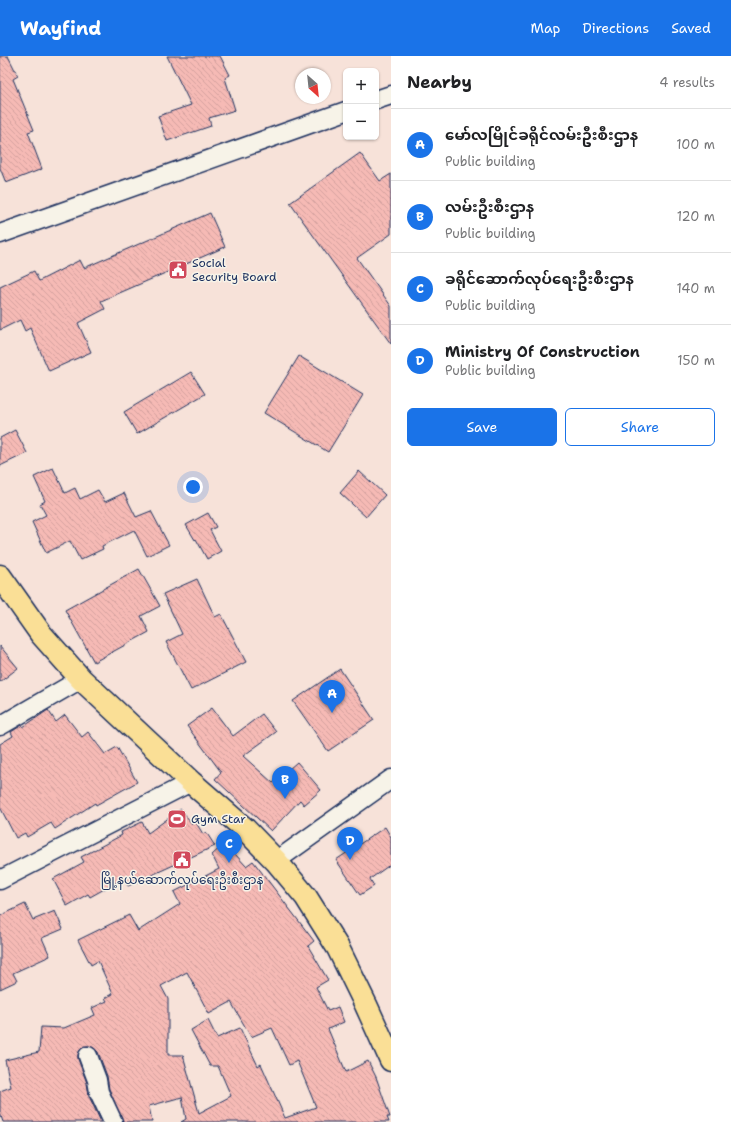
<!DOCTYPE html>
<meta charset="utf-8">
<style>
body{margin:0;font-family:"Shantell Sans","Noto Sans Myanmar",sans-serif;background:#f2f2f2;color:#202124}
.controls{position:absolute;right:12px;top:12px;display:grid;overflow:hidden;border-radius:6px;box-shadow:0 1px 3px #0004}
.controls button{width:36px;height:36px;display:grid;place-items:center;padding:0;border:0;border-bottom:1px solid #e0e0e0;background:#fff;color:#202124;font:20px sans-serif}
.compass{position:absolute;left:295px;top:12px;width:36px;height:36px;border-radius:50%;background:#fff;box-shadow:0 1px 3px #0004;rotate:153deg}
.you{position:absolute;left:193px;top:431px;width:14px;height:14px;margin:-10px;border:3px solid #fff;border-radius:50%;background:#1a73e8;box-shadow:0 0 0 6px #1a73e833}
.badge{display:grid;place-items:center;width:26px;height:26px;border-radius:50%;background:#1a73e8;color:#fff;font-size:13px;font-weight:700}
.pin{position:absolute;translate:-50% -33px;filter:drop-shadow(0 1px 2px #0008)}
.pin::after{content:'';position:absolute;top:21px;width:14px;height:12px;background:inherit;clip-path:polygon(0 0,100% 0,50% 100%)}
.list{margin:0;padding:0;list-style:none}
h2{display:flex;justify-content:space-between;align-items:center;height:52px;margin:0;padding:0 16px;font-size:17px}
h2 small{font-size:13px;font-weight:400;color:#757577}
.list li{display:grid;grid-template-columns:26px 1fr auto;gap:12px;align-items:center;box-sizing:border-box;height:72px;padding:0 16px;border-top:1px solid #e0e0e0}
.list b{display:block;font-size:15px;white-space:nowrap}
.list p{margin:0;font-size:13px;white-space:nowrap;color:#757577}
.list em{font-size:13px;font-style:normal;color:#757577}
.actions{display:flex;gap:8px;padding:12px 16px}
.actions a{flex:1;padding:9px 0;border:1px solid #1a73e8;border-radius:6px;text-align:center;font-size:14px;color:#1a73e8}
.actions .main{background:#1a73e8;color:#fff}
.map{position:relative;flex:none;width:391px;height:1066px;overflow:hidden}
header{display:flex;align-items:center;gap:24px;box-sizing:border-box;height:56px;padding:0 20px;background:#1a73e8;color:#fff}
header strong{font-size:19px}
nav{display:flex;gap:22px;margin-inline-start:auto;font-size:14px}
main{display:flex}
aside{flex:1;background:#fff}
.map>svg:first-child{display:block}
.building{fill:url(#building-back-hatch);stroke:#1b2f5e;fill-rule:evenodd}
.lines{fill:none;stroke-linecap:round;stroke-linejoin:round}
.minor-casing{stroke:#1b2f5e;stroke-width:21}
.major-casing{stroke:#1b2f5e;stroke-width:25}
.minor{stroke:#f7f3e8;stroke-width:18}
.major{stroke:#fadf96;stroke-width:22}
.labels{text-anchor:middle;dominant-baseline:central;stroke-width:3;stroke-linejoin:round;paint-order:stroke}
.poi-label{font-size:12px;fill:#1b2f5e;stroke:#f7f3e8;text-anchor:start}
</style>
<header>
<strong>Wayfind</strong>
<nav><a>Map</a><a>Directions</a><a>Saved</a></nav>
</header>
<main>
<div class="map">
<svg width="391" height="1066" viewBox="0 0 391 1066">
<defs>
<pattern id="building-back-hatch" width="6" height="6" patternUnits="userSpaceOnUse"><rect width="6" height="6" fill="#f6bab5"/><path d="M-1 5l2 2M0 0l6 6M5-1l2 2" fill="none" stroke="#d2a09e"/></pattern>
</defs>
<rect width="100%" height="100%" fill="#f7e2d9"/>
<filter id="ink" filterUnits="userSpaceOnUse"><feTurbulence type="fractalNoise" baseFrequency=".025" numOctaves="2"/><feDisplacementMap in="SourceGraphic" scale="8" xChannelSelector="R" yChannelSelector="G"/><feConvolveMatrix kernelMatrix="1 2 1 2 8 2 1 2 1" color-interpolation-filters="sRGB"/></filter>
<g filter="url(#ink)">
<g class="building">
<path d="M0,0H8L18,20L13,23L34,74L28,76L42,113L6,127L0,112Z"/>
<path d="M167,0H220L230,19L225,22L235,54L209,62L211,70L167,85L158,60L191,49Z"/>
<path d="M360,97L380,125L391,118V178L357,202L391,250V288L290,147Z"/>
<path d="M210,157L225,191L101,245L105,253L78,267L91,296L49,315L30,272L25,275L20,264L0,274V231L34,215L39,225L80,204L84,212Z"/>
<path d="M299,300L363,339L328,396L264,357Z"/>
<path d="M191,316L205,338L137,378L124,356Z"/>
<path d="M15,374L27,397L0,410V382Z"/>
<path d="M53,412L65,437L75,432L80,443L98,434L105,446L124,437L136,461L151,455L169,489L147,500L134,474L102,490L103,493L80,504L70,485L46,497L32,466L46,459L40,448L45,445L34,421Z"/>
<path d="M359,415L385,439L366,461L340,437Z"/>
<path d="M208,457L216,471L210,474L221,495L207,503L196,483L195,484L186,469Z"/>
<path d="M139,513L160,550L141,560L149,576L94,606L65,554Z"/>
<path d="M197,523L215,561L221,558L246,606L191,634L166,586L182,578L163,538Z"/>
<path d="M0,590L18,612L0,626Z"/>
<path d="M340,613L374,664L328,695L293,645Z"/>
<path d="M212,652L233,680L262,658L276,676L243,700L273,727L297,706L321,734L304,749L300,744L271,775L215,723L221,716L187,670Z"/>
<path d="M48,654L56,666L65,659L82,681L88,676L105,698L117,691L137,726L96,749L95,747L55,773L51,767L27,781L25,777L16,782L0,751V688L13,680L11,676L22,669L23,671Z"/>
<path d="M181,753L192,768L195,765L203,778L206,776L215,790L128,830L124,822L90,841L88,838L67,850L53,823L84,806L81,801L122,779L121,776L142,766L148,777Z"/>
<path d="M385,771L391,781V808L370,823L374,830L360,839L336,804Z"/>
<path d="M225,787L246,810L253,805L314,885L308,890L328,924L316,931L328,955L338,951L344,966L328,973L346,1016L368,1005L376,1021L390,1061H387L389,1066H181L186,1063L182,1041L149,1050L152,1066H123L109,1033L107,1020L98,996L94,992L89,990H84L80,994L78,999V1003L87,1027L89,1040L101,1066H3L0,1057V1035L11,1031L5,1004L39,996L41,971L64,972L95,959L92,952L107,945L105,942L113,938L98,905L91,909L78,884L129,859L138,875L180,848L174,836L219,813L212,799ZM187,916L209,958L231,946L251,981L272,972L289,1009L297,1005L316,1051L285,1062L261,1008L258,1010L240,972L217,982L208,964L191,974L210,1010H218L231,1040L199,1057L183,999H168V943L161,930Z"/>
<path d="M25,848L33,864L55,855L63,873L42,882L50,900L13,917L17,925L0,933V860Z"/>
</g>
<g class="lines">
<g class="minor-casing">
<g id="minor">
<path d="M376,44L391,39"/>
<path d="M0,178L346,55"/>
<path d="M0,670L81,623"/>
<path d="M276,805L391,723"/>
<path d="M0,824L191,726"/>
<path d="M88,1000L97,1024L99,1036L113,1066"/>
</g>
</g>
<g class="major-casing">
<path id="major" d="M0,520L41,578L81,623L191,726L245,773L276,805L306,841L338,892L366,949L391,1004"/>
</g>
<use href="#minor" class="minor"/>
<use href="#major" class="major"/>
</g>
</g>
<defs>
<g id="civic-square" transform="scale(1)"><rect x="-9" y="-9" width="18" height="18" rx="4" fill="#d1495b" stroke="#f7f3e8"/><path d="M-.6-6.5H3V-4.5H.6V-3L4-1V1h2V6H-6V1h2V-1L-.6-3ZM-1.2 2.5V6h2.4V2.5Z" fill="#fff"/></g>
<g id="stadium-square" transform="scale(1)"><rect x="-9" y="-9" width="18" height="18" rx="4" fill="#d1495b" stroke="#f7f3e8"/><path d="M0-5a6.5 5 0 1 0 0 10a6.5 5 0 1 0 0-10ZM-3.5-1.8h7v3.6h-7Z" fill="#fff"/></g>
</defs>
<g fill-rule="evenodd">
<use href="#civic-square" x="178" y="214"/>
<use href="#stadium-square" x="177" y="763"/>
<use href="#civic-square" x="182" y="804"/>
</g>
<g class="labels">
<g class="poi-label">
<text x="192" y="207">Social<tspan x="192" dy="14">Security Board</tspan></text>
<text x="191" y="763">Gym Star</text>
<text x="182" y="824" text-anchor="middle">မြို့နယ်ဆောက်လုပ်ရေးဦးစီးဌာန</text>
</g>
</g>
</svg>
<div class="controls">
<button>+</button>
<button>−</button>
</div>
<svg class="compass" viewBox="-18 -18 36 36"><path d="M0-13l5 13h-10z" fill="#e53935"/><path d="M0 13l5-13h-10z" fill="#757577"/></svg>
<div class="you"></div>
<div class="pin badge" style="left:332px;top:657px">A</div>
<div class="pin badge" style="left:285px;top:743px">B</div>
<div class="pin badge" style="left:229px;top:807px">C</div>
<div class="pin badge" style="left:350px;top:804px">D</div>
</div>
<aside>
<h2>Nearby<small>4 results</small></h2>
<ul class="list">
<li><span class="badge">A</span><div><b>မော်လမြိုင်ခရိုင်လမ်းဦးစီးဌာန</b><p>Public building</p></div><em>100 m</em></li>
<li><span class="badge">B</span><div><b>လမ်းဦးစီးဌာန</b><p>Public building</p></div><em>120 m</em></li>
<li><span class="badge">C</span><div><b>ခရိုင်ဆောက်လုပ်ရေးဦးစီးဌာန</b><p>Public building</p></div><em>140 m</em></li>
<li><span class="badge">D</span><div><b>Ministry Of Construction</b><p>Public building</p></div><em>150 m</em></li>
</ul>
<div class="actions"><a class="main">Save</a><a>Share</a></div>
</aside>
</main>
